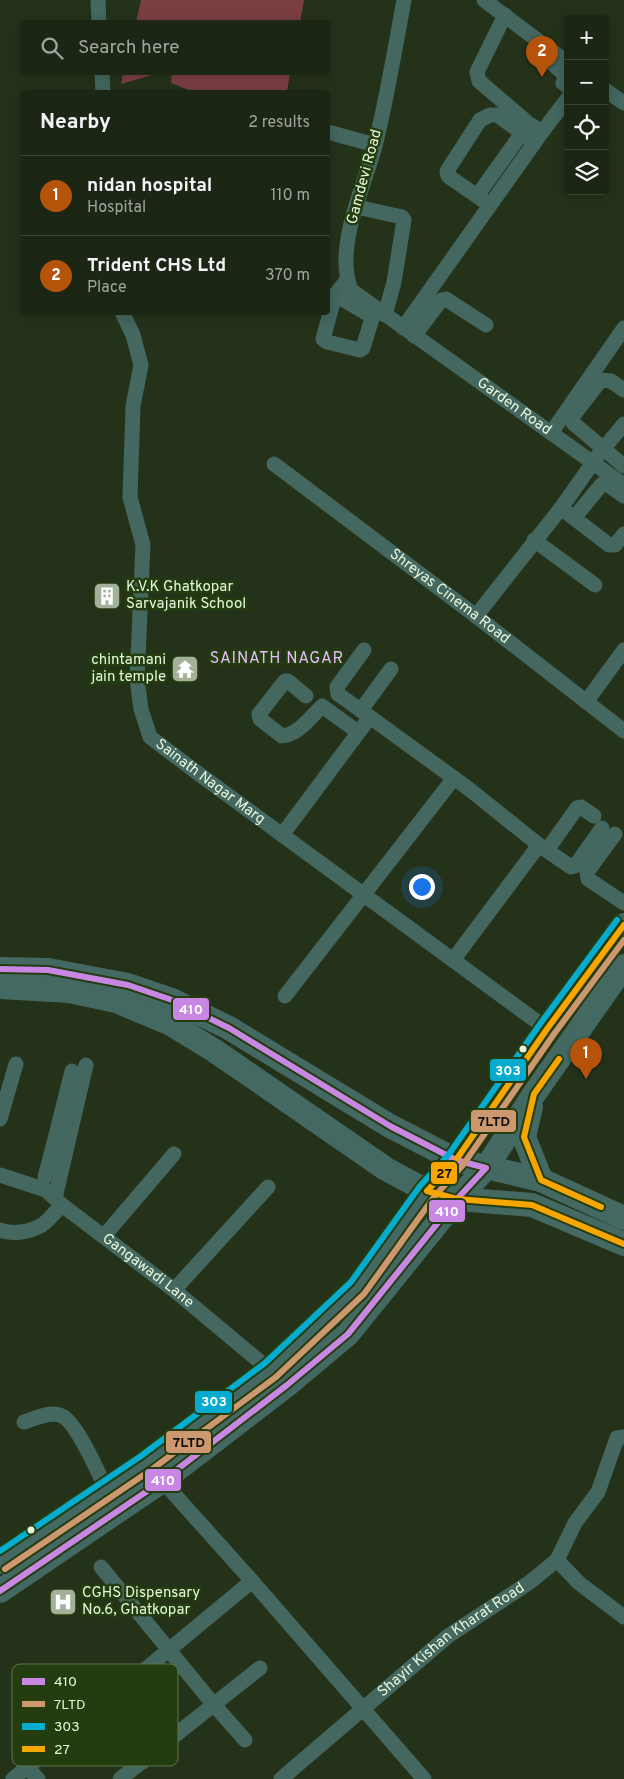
<!DOCTYPE html>
<meta charset="utf-8">
<style>
body{margin:0;font-family:Overpass,sans-serif;background:#293222;color:#f1f3f6}
.controls{position:absolute;right:15px;top:15px;display:grid;overflow:hidden;border-radius:5px;box-shadow:0 2px 12px #0003}
.controls button{width:45px;height:45px;display:grid;place-items:center;padding:0;border:0;border-bottom:1px solid #3a4334;background:#1c2614;color:#f1f3f6;font:25px sans-serif}
.you{position:absolute;left:421px;top:886px;width:18px;height:18px;margin:-12px;border:4px solid #fff;border-radius:50%;background:#1a73e8;box-shadow:0 0 0 8px #1a73e833}
.badge{display:grid;place-items:center;width:32px;height:32px;border-radius:50%;background:#b45309;color:#fff;font-size:16px;font-weight:700}
.pin{position:absolute;translate:-50% -41px;filter:drop-shadow(0 1px 2px #0008)}
.pin::after{content:'';position:absolute;top:26px;width:18px;height:15px;background:inherit;clip-path:polygon(0 0,100% 0,50% 100%)}
.list{margin:0;padding:0;list-style:none}
h2{display:flex;justify-content:space-between;align-items:center;height:65px;margin:0;padding:0 20px;font-size:21px}
h2 small{font-size:16px;font-weight:400;color:#a0a5a0}
.list li{display:grid;grid-template-columns:32px 1fr auto;gap:15px;align-items:center;box-sizing:border-box;height:80px;padding:0 20px;border-top:1px solid #3a4334}
.list b{display:block;font-size:19px;white-space:nowrap}
.list p{margin:0;font-size:16px;white-space:nowrap;color:#a0a5a0}
.list em{font-size:16px;font-style:normal;color:#a0a5a0}
.icon{flex:none;width:28px;height:28px;fill:none;stroke:currentColor;stroke-width:2;stroke-linecap:round;stroke-linejoin:round}
.map{position:relative;flex:none;width:624px;height:1779px;overflow:hidden}
.search{position:absolute;background:#1c2614;box-shadow:0 2px 12px #0003;left:20px;top:20px;width:310px;height:55px;display:flex;align-items:center;gap:12px;box-sizing:border-box;padding:0 18px;border-radius:5px;color:#a0a5a0;font-size:19px}
.panel{position:absolute;background:#1c2614;box-shadow:0 2px 12px #0003;left:20px;top:90px;width:310px;height:225px;border-radius:5px}
.map>svg:first-child{display:block}
.green{fill:#7b3e43}
.lines{fill:none;stroke-linecap:round;stroke-linejoin:round}
.minor{stroke:#446760;stroke-width:15}
.primary{stroke:#446963;stroke-width:24}
.bus-1-casing{stroke:#243d0f;stroke-width:10}
.bus-2-casing{stroke:#243d0f;stroke-width:10}
.bus-3-casing{stroke:#243d0f;stroke-width:10}
.bus-4-casing{stroke:#243d0f;stroke-width:10}
.bus-1{stroke:#c787e3;stroke-width:6}
.bus-2{stroke:#cd976f;stroke-width:6}
.bus-3{stroke:#06acd0;stroke-width:6}
.bus-4{stroke:#f7a600;stroke-width:6}
.bus-dot{fill:#e6f6dc;stroke:#243d0f;stroke-width:2}
.labels{text-anchor:middle;dominant-baseline:central;stroke-width:5;stroke-linejoin:round;paint-order:stroke}
.street-label{font-size:15px;fill:#e6f6dc;stroke:#243d0f}
.poi-label{font-size:15px;fill:#e6f6dc;stroke:#243d0f;text-anchor:start}
.neighbourhood-label{font-size:16px;letter-spacing:1px;fill:#e6bcfd;stroke:#243d0f}
.key{fill:#243d0f;stroke:#5e744c;stroke-width:1}
.key-label{font-size:14px;fill:#e6f6dc}
.line-badge{stroke:#243d0f;stroke-width:2}
.badge-label{font-size:14px;text-anchor:middle;font-weight:bold;fill:#fff}
.pale-badge-label{font-size:14px;text-anchor:middle;font-weight:bold;fill:#111}
</style>
<div class="map">
<svg width="624" height="1779" viewBox="0 0 624 1779">
<rect width="100%" height="100%" fill="#25321a"/>
<g class="green">
<path d="M141,0H304L300,22H136Z"/>
<path d="M123,73V72L159,73L121,84Z"/>
<path d="M172,73V72L290,73L287,92H194L171,83Z"/>
</g>
<g class="lines">
<g class="minor">
<path d="M98,0L99,22"/>
<path id="s1" d="M404,0C395,48 387,98 375,146C364,188 334,247 351,290L624,485"/>
<path d="M484,0L568,63"/>
<path d="M505,15L477,72L479,81L528,123L542,132"/>
<path d="M556,56L553,64L566,76L563,83L568,87"/>
<path d="M102,72L103,92"/>
<path d="M605,90L624,103"/>
<path d="M328,132L375,145"/>
<path d="M477,196L522,133"/>
<path d="M490,205L448,176L447,171L480,120L490,115H497L535,142"/>
<path d="M357,207L402,217L404,220L394,282L385,315"/>
<path d="M347,280L335,295L323,339L327,342L360,350L363,348L375,308"/>
<path d="M335,297L344,300L373,317"/>
<path id="s2" d="M122,312L133,335L141,365L133,406L130,497L143,545L137,679L141,709L150,737L199,774L547,1029"/>
<path d="M403,328L542,132L568,98"/>
<path d="M414,336L441,300L446,299L486,325"/>
<path d="M624,390L611,381L601,380L573,416V423L624,466"/>
<path d="M551,433L624,328"/>
<path id="s3" d="M274,464L476,616L624,731"/>
<path d="M561,508L609,545H615L624,534"/>
<path d="M574,518L602,484H607L624,496"/>
<path d="M534,540L595,585"/>
<path d="M476,616L561,508L599,454L624,424"/>
<path d="M364,650L337,687L338,694L370,717"/>
<path d="M306,696L288,681H285L259,714L260,719L282,736C298,735 312,716 322,706L358,732"/>
<path d="M586,702L624,650"/>
<path d="M361,710L391,669"/>
<path d="M615,834L587,872L588,879L624,903"/>
<path d="M282,835L370,717L469,789L539,845L453,960"/>
<path d="M539,845L571,867L575,866L602,828"/>
<path d="M547,850L577,808L581,807L594,816"/>
<path d="M285,996L454,778"/>
<path d="M0,1119L16,1064"/>
<path d="M55,1139L72,1071"/>
<path d="M0,1175L46,1190L61,1204"/>
<path d="M45,1177L55,1139L64,1141"/>
<path d="M55,1198L86,1065"/>
<path id="s4" d="M0,1230C13,1235 30,1232 42,1225C49,1220 56,1211 62,1205L174,1290L277,1376"/>
<path d="M104,1236L174,1154"/>
<path d="M174,1290L268,1187"/>
<path d="M24,1422C34,1419 51,1410 62,1416C77,1423 99,1474 106,1489"/>
<path d="M157,1475L252,1581L424,1779"/>
<path d="M557,1560L579,1583L624,1617"/>
<path d="M101,1567L214,1705L245,1740"/>
<path d="M96,1710L143,1762"/>
<path d="M27,1767L38,1779"/>
<path d="M13,1779L252,1581"/>
<path d="M120,1779L260,1668"/>
<path id="s5" d="M281,1779L448,1636L530,1582L557,1560L575,1523L598,1492L617,1438L624,1437"/>
</g>
<g class="primary">
<path d="M0,969L48,970L128,985L172,1000L229,1028L390,1126L456,1160L541,1180L624,1218"/>
<path d="M0,987L69,991L116,1001L171,1024L215,1051L386,1169L427,1191L457,1199L532,1205L624,1244"/>
<path d="M531,1107L524,1137L541,1180"/>
<path d="M0,1562L146,1463L271,1370L358,1288L427,1191L456,1160L547,1029L624,925"/>
<path d="M0,1591L162,1481L287,1385L348,1334L457,1199L486,1168L534,1094L624,966"/>
</g>
<g class="bus-1-casing">
<path id="bus-1" d="M0,969L48,970L128,985L172,1000L229,1028L390,1126L456,1160L486,1168L457,1199L348,1334L287,1385L162,1481L0,1591"/>
</g>
<g class="bus-2-casing">
<path id="bus-2" d="M5,1569L151,1470L276,1377L364,1294L434,1197L463,1165L554,1034L624,940"/>
</g>
<g class="bus-3-casing">
<path id="bus-3" d="M0,1551L141,1456L265,1363L351,1282L420,1186L449,1154L540,1024L617,920"/>
</g>
<g class="bus-4-casing">
<g id="bus-4">
<path d="M624,925L547,1029L456,1160L427,1191L457,1199L532,1205L624,1244"/>
<path d="M559,1059L534,1094L524,1137L541,1180L601,1207"/>
</g>
</g>
<use href="#bus-1" class="bus-1"/>
<use href="#bus-2" class="bus-2"/>
<use href="#bus-3" class="bus-3"/>
<use href="#bus-4" class="bus-4"/>
</g>
<defs>
<g id="building-square" transform="scale(1.4375)"><rect x="-9" y="-9" width="18" height="18" rx="4" fill="#a2b198" stroke="#243d0f"/><path d="M-4-6H4V6H1V3H-1V6H-4ZM-2.5-4.3h1.7v1.8h-1.7ZM.8-4.3h1.7v1.8H.8ZM-2.5-1h1.7V.8h-1.7ZM.8-1h1.7V.8H.8Z" fill="#fff"/></g>
<g id="temple-square" transform="scale(1.4375)"><rect x="-9" y="-9" width="18" height="18" rx="4" fill="#a2b198" stroke="#243d0f"/><path d="M0-6L5-2H3V0L6.5 2.5H4V6H1.5V3h-3V6H-4V2.5H-6.5L-3 0V-2H-5Z" fill="#fff"/></g>
<g id="hospital-square" transform="scale(1.4375)"><rect x="-9" y="-9" width="18" height="18" rx="4" fill="#a2b198" stroke="#243d0f"/><path d="M-5-5h3v3.5h4V-5h3V5h-3V1.5h-4V5h-3Z" fill="#fff"/></g>
</defs>
<g fill-rule="evenodd">
<use href="#building-square" x="107" y="596"/>
<use href="#temple-square" x="185" y="669"/>
<use href="#hospital-square" x="63" y="1602"/>
</g>
<g class="bus-dot">
<circle cx="523" cy="1049" r="4.5"/>
<circle cx="31" cy="1530" r="4.5"/>
</g>
<g class="labels">
<g class="street-label">
<text transform="translate(365 177) rotate(-75)">Gamdevi Road</text>
<text stroke="none"><textPath href="#s1" startOffset="498">Garden Road</textPath></text>
<text stroke="none"><textPath href="#s3" startOffset="220">Shreyas Cinema Road</textPath></text>
<text stroke="none"><textPath href="#s2" startOffset="508">Sainath Nagar Marg</textPath></text>
<text stroke="none"><textPath href="#s4" startOffset="180">Gangawadi Lane</textPath></text>
<text stroke="none"><textPath href="#s5" startOffset="220">Shayir Kishan Kharat Road</textPath></text>
</g>
<g class="poi-label">
<text x="126" y="587">K.V.K Ghatkopar<tspan x="126" dy="17">Sarvajanik School</tspan></text>
<text x="166" y="660" text-anchor="end">chintamani<tspan x="166" dy="17">jain temple</tspan></text>
<text x="82" y="1593">CGHS Dispensary<tspan x="82" dy="17">No.6, Ghatkopar</tspan></text>
</g>
<g class="neighbourhood-label">
<text x="277" y="659">SAINATH NAGAR</text>
</g>
</g>
<rect x="12" y="1664" width="166" height="102" rx="8" class="key"/>
<rect x="22" y="1678" width="23" height="7" fill="#c787e3"/>
<rect x="22" y="1701" width="23" height="6" fill="#cd976f"/>
<rect x="22" y="1723" width="23" height="7" fill="#06acd0"/>
<rect x="22" y="1746" width="23" height="6" fill="#f7a600"/>
<g class="key-label">
<text x="54" y="1686">410</text>
<text x="54" y="1709">7LTD</text>
<text x="54" y="1731">303</text>
<text x="54" y="1754">27</text>
</g>
<g class="line-badge">
<rect x="172" y="997" width="38" height="24" rx="5" fill="#c787e3"/>
<rect x="489" y="1058" width="38" height="24" rx="5" fill="#06acd0"/>
<rect x="470" y="1109" width="47" height="24" rx="5" fill="#cd976f"/>
<rect x="430" y="1161" width="28" height="24" rx="5" fill="#f7a600"/>
<rect x="428" y="1199" width="38" height="24" rx="5" fill="#c787e3"/>
<rect x="194" y="1390" width="39" height="24" rx="5" fill="#06acd0"/>
<rect x="165" y="1430" width="47" height="24" rx="5" fill="#cd976f"/>
<rect x="144" y="1468" width="38" height="24" rx="5" fill="#c787e3"/>
</g>
<g class="badge-label">
<text x="191" y="1014">410</text>
<text x="508" y="1075">303</text>
<text x="447" y="1216">410</text>
<text x="214" y="1406">303</text>
<text x="163" y="1485">410</text>
</g>
<g class="pale-badge-label">
<text x="494" y="1126">7LTD</text>
<text x="444" y="1178">27</text>
<text x="189" y="1447">7LTD</text>
</g>
</svg>
<div class="controls">
<button>+</button>
<button>−</button>
<button><svg class="icon" aria-label="locate" viewBox="0 0 24 24"><circle cx="12" cy="12" r="6"/><path d="M12 2v4M12 18v4M2 12h4M18 12h4"/></svg></button>
<button><svg class="icon" aria-label="layers" viewBox="0 0 24 24"><path d="M12 4l9 5-9 5-9-5zM3 14l9 5 9-5"/></svg></button>
</div>
<div class="you"></div>
<div class="pin badge" style="left:586px;top:1079px">1</div>
<div class="pin badge" style="left:542px;top:77px">2</div>
<div class="search"><svg class="icon" aria-label="search" viewBox="0 0 24 24"><circle cx="10" cy="10" r="6"/><path d="M15 15l6 6"/></svg>Search here</div>
<section class="panel">
<h2>Nearby<small>2 results</small></h2>
<ul class="list">
<li><span class="badge">1</span><div><b>nidan hospital</b><p>Hospital</p></div><em>110 m</em></li>
<li><span class="badge">2</span><div><b>Trident CHS Ltd</b><p>Place</p></div><em>370 m</em></li>
</ul>
</section>
</div>
